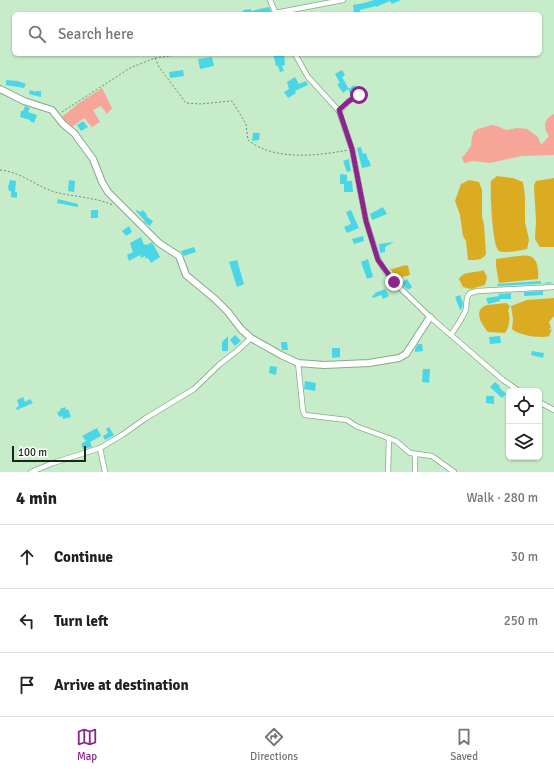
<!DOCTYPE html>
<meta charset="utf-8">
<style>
body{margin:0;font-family:Signika,sans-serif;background:#f2f2f2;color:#202124}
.controls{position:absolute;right:12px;bottom:12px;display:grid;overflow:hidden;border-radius:6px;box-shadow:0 1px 3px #0004}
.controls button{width:36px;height:36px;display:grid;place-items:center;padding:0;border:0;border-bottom:1px solid #e0e0e0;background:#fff;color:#202124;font:20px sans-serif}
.scale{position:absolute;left:12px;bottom:10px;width:74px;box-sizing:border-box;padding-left:4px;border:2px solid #18271a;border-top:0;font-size:11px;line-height:14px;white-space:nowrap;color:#18271a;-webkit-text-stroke:3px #fff;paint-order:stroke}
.stop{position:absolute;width:12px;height:12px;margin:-9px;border:3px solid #8b258c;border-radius:50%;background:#fff}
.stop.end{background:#8b258c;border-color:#fff;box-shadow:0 1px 4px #0008}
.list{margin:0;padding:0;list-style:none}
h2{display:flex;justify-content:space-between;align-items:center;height:52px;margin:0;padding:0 16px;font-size:17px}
h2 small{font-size:13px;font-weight:400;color:#757577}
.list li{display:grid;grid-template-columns:26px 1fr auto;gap:12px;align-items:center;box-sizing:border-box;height:64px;padding:0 16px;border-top:1px solid #e0e0e0}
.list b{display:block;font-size:15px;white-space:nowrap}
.list em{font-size:13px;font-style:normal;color:#757577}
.icon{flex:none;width:22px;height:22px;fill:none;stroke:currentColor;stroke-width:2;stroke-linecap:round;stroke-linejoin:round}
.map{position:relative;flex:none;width:554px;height:472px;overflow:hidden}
.search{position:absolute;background:#fff;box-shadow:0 1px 3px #0004;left:12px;right:12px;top:12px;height:44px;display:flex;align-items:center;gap:10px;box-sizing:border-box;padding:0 14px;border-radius:6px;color:#757577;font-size:15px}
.sheet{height:244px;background:#fff}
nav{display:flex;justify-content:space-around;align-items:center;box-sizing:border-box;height:56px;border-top:1px solid #e0e0e0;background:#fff;font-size:11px;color:#757577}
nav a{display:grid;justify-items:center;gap:2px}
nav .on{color:#8b258c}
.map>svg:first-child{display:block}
.green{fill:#f7a499}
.water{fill:#dbac22}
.building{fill:#4bd6e8}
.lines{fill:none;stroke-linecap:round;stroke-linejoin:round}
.minor-casing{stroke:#86ab8a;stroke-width:6}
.tertiary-casing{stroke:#86ab8a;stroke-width:8}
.path{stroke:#708b73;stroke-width:1;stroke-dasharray:2 2;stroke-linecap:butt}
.minor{stroke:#fff;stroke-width:4.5}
.tertiary{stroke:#fff;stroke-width:6}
.route{stroke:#8b258c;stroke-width:5}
</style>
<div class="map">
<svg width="554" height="472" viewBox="0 0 554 472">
<rect width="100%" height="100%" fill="#c6ecc9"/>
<g class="green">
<path d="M102,88L112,108L107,114L101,106L93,110L100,122L92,127L84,118L72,127L62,117L79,103Z"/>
<path d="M554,114V155L521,156L490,163L473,161L464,163L462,158L471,146L472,137L474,131L478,129L492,125L497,126L506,130L517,128L527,129L538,137L540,143L542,144L549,136C543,128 543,119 554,114Z"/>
</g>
<g class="water">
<path d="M497,176L513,178L523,182L525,197V222L529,240L527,249C521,250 505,254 499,251C492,247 490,190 491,181Z"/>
<path d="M554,178V247H540L535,239L536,222L534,185L536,181Z"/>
<path d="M469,180L479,182L482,190V217L484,224L486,254C482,261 475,260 468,260L466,241L463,236L460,215L455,201L461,184Z"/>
<path d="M518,256C521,256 526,255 529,256C538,257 539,272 538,279L499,283L496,266V259Z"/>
<path d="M406,265L408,266L410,274L408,276H404L398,281L390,268L392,269Z"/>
<path d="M483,270L484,271L487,277L485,285L471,289L463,287L459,279C464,270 474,274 483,270Z"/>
<path d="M554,298V316L549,322L551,328L549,329V330L552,329L549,336C541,339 518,335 512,329L513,319L511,306L527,300Z"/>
<path d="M506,303L510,306L508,311C511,317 509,328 505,333L488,332C482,325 472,310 487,305C493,304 500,304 506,303Z"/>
</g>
<g class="building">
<path d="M374,0H401L392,4L390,1L376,7V6L360,10V13L354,14L353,5L364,3Z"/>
<path d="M269,7L271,12L266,14H244L243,10L251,9V11Z"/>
<path d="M273,54H284L285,65L282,66L284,71L280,72L278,66H276Z"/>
<path d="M212,57L214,66L200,69L198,59Z"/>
<path d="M183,70L184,76L170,78L169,72Z"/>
<path d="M342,70L345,75L342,77L349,89L354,85L358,90L351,95L348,89L343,93L337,84L340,83L335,74Z"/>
<path d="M295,77L299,84L306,81L308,85L295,91L296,93L288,98L284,92L289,89L287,82Z"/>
<path d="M6,80L18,81L26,84L24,88L6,85Z"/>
<path d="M30,90L36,92V91H41V97L29,94Z"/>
<path d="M25,106L30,108L28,112L37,115L34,123L30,121V120L20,117L21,111H23Z"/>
<path d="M83,121L88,127L81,131L77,125Z"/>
<path d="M253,133H260L259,140L252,141Z"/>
<path d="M361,147L363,154L366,153L368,160H369L371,166L362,168L357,148Z"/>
<path d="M349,159L351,171L347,172L343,161Z"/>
<path d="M340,174L347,175V181H352L353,192H344V184H340Z"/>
<path d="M10,180L16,181L15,192H17V198L11,197V191H9L8,187Z"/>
<path d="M69,180L75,181L74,192L68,191Z"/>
<path d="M58,199L78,204V207L57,203Z"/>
<path d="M383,207L387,214L372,220L370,214Z"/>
<rect x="91" y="210" width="7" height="8"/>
<path d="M137,210L140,212L143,210L147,215L146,216L153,221L150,226L144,222L145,221L136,211Z"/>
<path d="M351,210L359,228L347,233L344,227L351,224L346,212Z"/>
<path d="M129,226L132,232L126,236L122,231Z"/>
<path d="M363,236L364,241L354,244L352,239Z"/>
<path d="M141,237L144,245L146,244L147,245L152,242L160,257L151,263L148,258L146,259L145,256L141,258L140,255L129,261L127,255L133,252L130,243Z"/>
<path d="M394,242L385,247V252L380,253L379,244Z"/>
<path d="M194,247L196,252L184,256L181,251Z"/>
<path d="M368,259L373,277L367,279L361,262Z"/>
<path d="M237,260L244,284L237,287L229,262Z"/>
<path d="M407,279L412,287L408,290L401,283Z"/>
<path d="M541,281V284L548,282L554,283L498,286L497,284Z"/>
<path d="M385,289L389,296L383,299L381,295L373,298L372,296L375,294V293Z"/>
<path d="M543,291V295L524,296V292Z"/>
<path d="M511,293V299H500V301L488,304L486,298L499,296L498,294Z"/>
<path d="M460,295L463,303L462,308L460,310L455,297Z"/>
<path d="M235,335L241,341L235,346L230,340Z"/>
<path d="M228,336V351H222V342Z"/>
<path d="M500,336L501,343L490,344L489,337Z"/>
<path d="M281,342H287L288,350H282Z"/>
<path d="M418,344H422L423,351L415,352V349Z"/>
<path d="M332,348H340V357L332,358Z"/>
<path d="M532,351L544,353L543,358L531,355Z"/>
<path d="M270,366L277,367L276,375L269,373Z"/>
<path d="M423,369H430L429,383L422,382Z"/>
<path d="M305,381L316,383L315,391L304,389Z"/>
<path d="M495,382L500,386L499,387L506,394L502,398L490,387Z"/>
<path d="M486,396H494V404L486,403Z"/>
<path d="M23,397L25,402L30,399L33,403L17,410L16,408L19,406L17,400Z"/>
<path d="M65,407L66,410L68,409L71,417L63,419L62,416L59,417L57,412L60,411V409Z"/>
<path d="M109,427L114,435L105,440L103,436L108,433L106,429Z"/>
<path d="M97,428L101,436L90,442L92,447L83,449L81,444L86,441L82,436Z"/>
</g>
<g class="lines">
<g class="minor-casing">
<g id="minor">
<path d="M270,0L276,14"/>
<path d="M275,13L343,0"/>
<path d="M295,54L308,77L339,111L352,149L366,221L378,259L385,271L394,282L430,317L503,380L519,391"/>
<path d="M339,111L349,101L359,95"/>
<path d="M451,335C456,327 463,318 466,309C467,303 465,298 470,293L478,291L554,287"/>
<path d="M298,363L303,411L305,415L347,420L356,426L396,441L410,453L432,456L454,472"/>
<path d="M539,402L554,410"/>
<path d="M100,448L105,472"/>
<path d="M415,454V472"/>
<path d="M31,472L53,463L100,448L122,435L146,418L194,389L219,365L238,350L251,338"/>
<path d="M388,472L389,438"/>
</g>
</g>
<g class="tertiary-casing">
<path id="tertiary" d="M0,89L24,101L52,110L63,124L74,133L93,159L102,182L108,192L159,243L179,256L186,275L215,299L228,312L241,329L251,338L281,355L298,363L324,365L369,363L399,358L406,354L430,317"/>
</g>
<g class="path">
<path d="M155,58L159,67L186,103L200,104L232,101L246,124L248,140C274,161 317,156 348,150"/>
<path d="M62,112L130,68L155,58L184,54"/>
<path d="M0,170C22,172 35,186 55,192C74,197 94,197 113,205"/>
</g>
<use href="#minor" class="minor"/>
<use href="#tertiary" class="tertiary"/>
</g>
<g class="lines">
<path class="route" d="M359,95L349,101L339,110L352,149L366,221L378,260L394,282"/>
</g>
</svg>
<div class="controls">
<button><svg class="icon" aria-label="locate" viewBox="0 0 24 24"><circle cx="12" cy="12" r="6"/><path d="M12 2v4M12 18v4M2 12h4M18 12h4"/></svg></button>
<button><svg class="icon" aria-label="layers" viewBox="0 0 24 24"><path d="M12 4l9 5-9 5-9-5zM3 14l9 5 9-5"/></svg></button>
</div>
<div class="scale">100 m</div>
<div class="stop" style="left:359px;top:95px"></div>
<div class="stop end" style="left:394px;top:282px"></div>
<div class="search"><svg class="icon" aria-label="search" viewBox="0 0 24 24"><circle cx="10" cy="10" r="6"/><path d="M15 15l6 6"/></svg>Search here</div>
</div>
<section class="sheet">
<h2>4 min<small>Walk · 280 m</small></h2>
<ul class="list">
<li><svg class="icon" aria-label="ahead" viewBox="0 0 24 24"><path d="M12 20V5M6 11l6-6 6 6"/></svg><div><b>Continue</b></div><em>30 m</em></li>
<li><svg class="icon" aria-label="left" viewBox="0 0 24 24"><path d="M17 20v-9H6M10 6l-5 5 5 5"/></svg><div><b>Turn left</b></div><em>250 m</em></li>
<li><svg class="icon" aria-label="arrive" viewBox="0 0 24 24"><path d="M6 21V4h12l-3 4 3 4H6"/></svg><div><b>Arrive at destination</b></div></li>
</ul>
</section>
<nav>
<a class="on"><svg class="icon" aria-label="map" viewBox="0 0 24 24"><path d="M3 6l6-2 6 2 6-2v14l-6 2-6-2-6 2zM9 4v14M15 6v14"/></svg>Map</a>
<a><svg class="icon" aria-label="directions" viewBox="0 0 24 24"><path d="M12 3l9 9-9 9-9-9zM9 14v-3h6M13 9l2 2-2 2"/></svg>Directions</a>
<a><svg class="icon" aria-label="saved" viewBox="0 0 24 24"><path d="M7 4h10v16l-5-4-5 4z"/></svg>Saved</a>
</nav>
